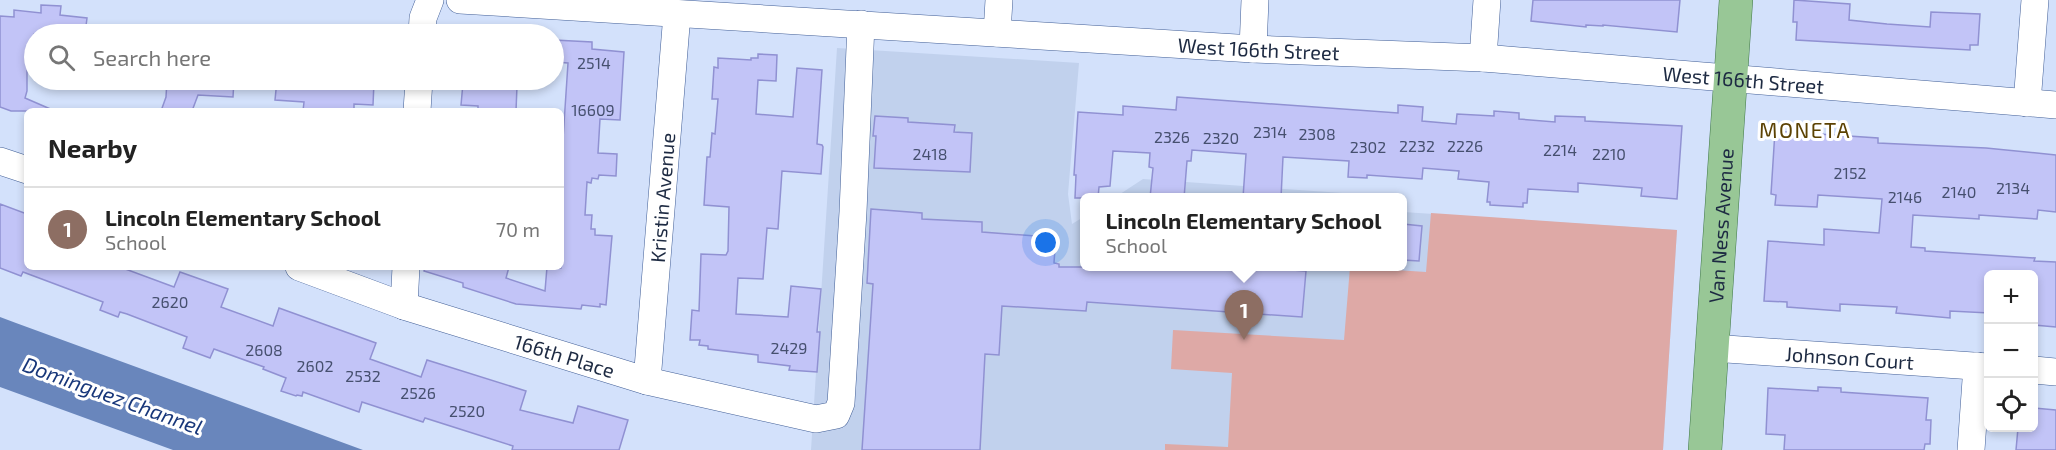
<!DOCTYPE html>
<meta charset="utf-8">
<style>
body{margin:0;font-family:"Exo 2",sans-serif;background:#f6f6f6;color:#222}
.controls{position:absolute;right:18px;bottom:18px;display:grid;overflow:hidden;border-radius:9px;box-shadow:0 3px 9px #0003}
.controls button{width:54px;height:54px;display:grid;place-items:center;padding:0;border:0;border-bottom:2px solid #e0e0e0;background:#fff;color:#222;font:30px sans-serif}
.you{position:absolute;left:1046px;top:243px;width:21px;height:21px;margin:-15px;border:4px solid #fff;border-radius:50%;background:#1a73e8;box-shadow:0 0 0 9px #1a73e833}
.badge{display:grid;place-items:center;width:39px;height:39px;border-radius:50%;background:#6a5323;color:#fff;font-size:20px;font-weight:700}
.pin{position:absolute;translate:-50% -50px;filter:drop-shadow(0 2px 3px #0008)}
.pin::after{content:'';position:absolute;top:32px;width:21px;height:18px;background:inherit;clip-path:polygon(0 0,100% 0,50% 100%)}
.popup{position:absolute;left:1080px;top:193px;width:327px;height:78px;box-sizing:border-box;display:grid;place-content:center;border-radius:9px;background:#fff;filter:drop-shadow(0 2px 4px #0005);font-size:20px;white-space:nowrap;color:#767676}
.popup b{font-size:22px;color:#222}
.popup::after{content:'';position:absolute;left:50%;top:100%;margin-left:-12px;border:12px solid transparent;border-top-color:#fff}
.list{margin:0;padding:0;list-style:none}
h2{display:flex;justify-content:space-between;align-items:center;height:78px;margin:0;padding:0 24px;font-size:26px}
h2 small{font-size:20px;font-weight:400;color:#767676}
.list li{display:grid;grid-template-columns:39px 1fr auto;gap:18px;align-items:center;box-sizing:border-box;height:84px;padding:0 24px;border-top:2px solid #e0e0e0}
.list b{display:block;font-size:22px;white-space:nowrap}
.list p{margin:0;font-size:20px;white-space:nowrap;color:#767676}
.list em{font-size:20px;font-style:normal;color:#767676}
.icon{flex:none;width:33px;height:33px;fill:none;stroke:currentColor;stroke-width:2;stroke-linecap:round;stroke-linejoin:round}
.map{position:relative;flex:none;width:2056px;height:450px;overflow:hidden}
.search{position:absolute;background:#fff;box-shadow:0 3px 9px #0003;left:24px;top:24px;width:540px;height:66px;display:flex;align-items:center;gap:15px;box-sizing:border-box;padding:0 21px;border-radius:33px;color:#767676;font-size:22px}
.panel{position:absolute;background:#fff;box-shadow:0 3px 9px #0003;left:24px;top:108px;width:540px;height:162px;border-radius:9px}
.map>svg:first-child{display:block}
.built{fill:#c1d1ed}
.green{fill:#dea9a6}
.water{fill:#6986bc}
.building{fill:#c2c4f7;stroke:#9091d2;stroke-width:1.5}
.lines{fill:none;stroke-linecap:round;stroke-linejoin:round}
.minor-casing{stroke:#425f97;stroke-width:28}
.major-casing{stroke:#41784b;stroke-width:34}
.minor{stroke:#fff;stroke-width:27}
.major{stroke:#98c796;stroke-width:33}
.labels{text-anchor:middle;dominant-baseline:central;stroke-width:6;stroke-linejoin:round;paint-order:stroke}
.number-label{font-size:16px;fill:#46506f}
.street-label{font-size:20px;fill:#1d2a42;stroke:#fff}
.neighbourhood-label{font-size:21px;letter-spacing:1.5px;fill:#5c4203;stroke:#fff}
.water-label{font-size:21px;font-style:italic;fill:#18377a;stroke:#fff}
</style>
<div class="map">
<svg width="2056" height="450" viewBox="0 0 2056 450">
<rect width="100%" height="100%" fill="#d3e1fb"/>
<g class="built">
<path d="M837,48L1079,63L1068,194L1072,224L1085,216V266H1403V212L1677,230L1663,450H811Z"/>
<path d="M1143,179L1386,196V198H1114Z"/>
</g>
<path class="green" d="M1431,213L1677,230L1663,450H1165V444L1228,447L1232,373L1171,369L1173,330L1344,340L1350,267L1426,272Z"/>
<path class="water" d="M0,317L16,323L363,450H173L0,387Z"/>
<g class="building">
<path d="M1533,0H1680L1677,32L1603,25V26L1586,25V27L1531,21Z"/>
<path d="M1794,0L1850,4L1849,20L1887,24L1930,27L1931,12L1980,14L1978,45H1970V50L1796,40L1797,22H1793Z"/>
<path d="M41,5L61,6L60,15L87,18L85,34H34V46L27,53V91L25,98L55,111H11L0,107V16L14,17V10L41,13Z"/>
<path d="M554,40L592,42V49L624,52L620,120L600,119L598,153L617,154L616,176L599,175L598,179L592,178L591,183L587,182L585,215H592L591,229H595V235L612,236L606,305L600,304V307L582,305L581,309L516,304L463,287V283L424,271L425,267H509L506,278L545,291L547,267L561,268V169L568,63L554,62Z"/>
<path d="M758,54L777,55L776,81L758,80L756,114L793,117L797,68L822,70L817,144L822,145L823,147L821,174L782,171L778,229L767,228L763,279L738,278L736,314L788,317L791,286L821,289L817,332H820L817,372L789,370L790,366L758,362V355L708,349V346L699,345L700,340H690L692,310L699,311L701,254L726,255L728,251L729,207L704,205L707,157H710L712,133L715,134L718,99H712L714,67L718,68V58L751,60V58H758Z"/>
<path d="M167,80H234L233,97L198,95L192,111H161L166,97Z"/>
<path d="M277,80H356L374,82L373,105L354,104V111H303L304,102L275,100Z"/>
<path d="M463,83L517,86L516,111H484L478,110V106L461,105Z"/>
<path d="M1177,97L1398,113V105L1423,107L1422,121L1456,124L1457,114L1494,116V111L1519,113V119L1555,122V116L1585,117V121L1682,126L1677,199L1641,196L1642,188L1578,183V192L1528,189L1527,203H1523V207L1490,205V202H1487L1489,182L1458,179L1459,171L1423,168L1422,179L1367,175V178L1348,177L1349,161L1283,157L1281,198H1243L1246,154L1192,150L1191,161H1187L1184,198H1150L1153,168L1149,167L1150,153L1113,151L1110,186L1099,187L1098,198H1075L1076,175H1074L1078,112L1123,115V106L1176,110Z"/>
<path d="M875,116L908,118V122L955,125L954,132L972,133L970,172L874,168L876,136H873Z"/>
<path d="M1775,131L1878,138V143L1986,148L2056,155V212L2038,210L2037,219L1979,215V219L1913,215L1911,247L1925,248V251L2035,258L2034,261L2056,262V327L2034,325V274H1989V313L1950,311V318L1896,313L1897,307L1840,304V311L1787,307V302L1764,301L1768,241L1824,245V229L1879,233L1882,199L1818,195L1817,207L1775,205L1776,195L1771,194Z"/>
<path d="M0,204L27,214V267H120L174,287L180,272L228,289L221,307L273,326L279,308L376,343L370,359L421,377L427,360L526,391L520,410L573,423L578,406L628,420L619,450H512L513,446L488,438L425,418L423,422L362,402L359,412L303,392L302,396L297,395L296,396L281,391L286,378L263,369L264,367L214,349L210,358L183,348L187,337L127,314L120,312L118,317L100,310L103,302L23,272L21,276L0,268Z"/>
<path d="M871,209L922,213V219L982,222V232L1049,237L1048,247L1055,248L1054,263L1059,264V267H1250L1306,271L1302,317L1087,302L1086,311L1002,306L999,355L985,354L980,450H862L873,284L867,283Z"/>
<path d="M1403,224L1422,226L1419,261L1403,260Z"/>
<path d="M1818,387L1841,388V392L1928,398L1926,420H1931L1930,444H1925L1924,450H1784L1785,435L1766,434L1768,388L1818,391Z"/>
<path d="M2034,408L2056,410V450H2016L2018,428H2034Z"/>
</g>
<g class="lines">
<g class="minor-casing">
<g id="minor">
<path id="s1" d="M460,0L1253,49L1483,58L2056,105"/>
<path d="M997,33L999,0"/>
<path d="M422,34L423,18L430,0"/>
<path d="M1253,49L1255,0"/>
<path d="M1483,58L1487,0"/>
<path d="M2027,103L2035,0"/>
<path d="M417,111L419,80"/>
<path d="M0,161L27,170"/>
<path id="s2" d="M299,267L404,306L647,381L816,419L836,415L841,403L853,212L861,24"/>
<path d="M404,306L406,267"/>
<path id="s3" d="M1712,348L1988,367"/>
<path d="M2034,370L2056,372"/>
<path id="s4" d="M647,381L677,14"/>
<path d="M1971,450L1977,366"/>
</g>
</g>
<g class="major-casing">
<g id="major">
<path id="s5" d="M1705,450L1736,0"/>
</g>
</g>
<use href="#minor" class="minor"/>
<use href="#major" class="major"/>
</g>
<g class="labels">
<g class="number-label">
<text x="594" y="62">2514</text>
<text x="593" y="109">16609</text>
<text x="1270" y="131">2314</text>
<text x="1317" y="133">2308</text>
<text x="1172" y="136">2326</text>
<text x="1221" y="137">2320</text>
<text x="1417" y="145">2232</text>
<text x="1465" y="145">2226</text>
<text x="1368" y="146">2302</text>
<text x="1560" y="149">2214</text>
<text x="930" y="153">2418</text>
<text x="1609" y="153">2210</text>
<text x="1850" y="172">2152</text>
<text x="2013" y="187">2134</text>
<text x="1959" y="191">2140</text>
<text x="1905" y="196">2146</text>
<text x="170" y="301">2620</text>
<text x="789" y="347">2429</text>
<text x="264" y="349">2608</text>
<text x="315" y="365">2602</text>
<text x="363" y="375">2532</text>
<text x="418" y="392">2526</text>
<text x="467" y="410">2520</text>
</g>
<g class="street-label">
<text stroke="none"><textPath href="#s1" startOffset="800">West 166th Street</textPath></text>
<text stroke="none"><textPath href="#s1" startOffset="1286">West 166th Street</textPath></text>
<text stroke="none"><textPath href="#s4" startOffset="184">Kristin Avenue</textPath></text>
<text stroke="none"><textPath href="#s5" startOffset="225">Van Ness Avenue</textPath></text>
<text stroke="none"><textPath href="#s2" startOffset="280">166th Place</textPath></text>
<text stroke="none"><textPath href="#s3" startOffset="138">Johnson Court</textPath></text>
</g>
<g class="neighbourhood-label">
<text x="1805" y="129">MONETA</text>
</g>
<g class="water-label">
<text transform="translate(113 395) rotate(20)">Dominguez Channel</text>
</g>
</g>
</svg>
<div class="controls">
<button>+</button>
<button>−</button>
<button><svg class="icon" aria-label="locate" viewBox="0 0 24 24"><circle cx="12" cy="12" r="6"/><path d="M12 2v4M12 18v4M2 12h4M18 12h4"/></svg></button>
</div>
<div class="you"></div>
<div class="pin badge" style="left:1244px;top:340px;background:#8d6e63">1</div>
<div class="popup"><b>Lincoln Elementary School</b>School</div>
<div class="search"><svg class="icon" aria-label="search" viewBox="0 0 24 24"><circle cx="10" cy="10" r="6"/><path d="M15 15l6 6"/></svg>Search here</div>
<section class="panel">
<h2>Nearby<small></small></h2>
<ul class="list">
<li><span class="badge" style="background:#8d6e63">1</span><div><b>Lincoln Elementary School</b><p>School</p></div><em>70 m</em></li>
</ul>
</section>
</div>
